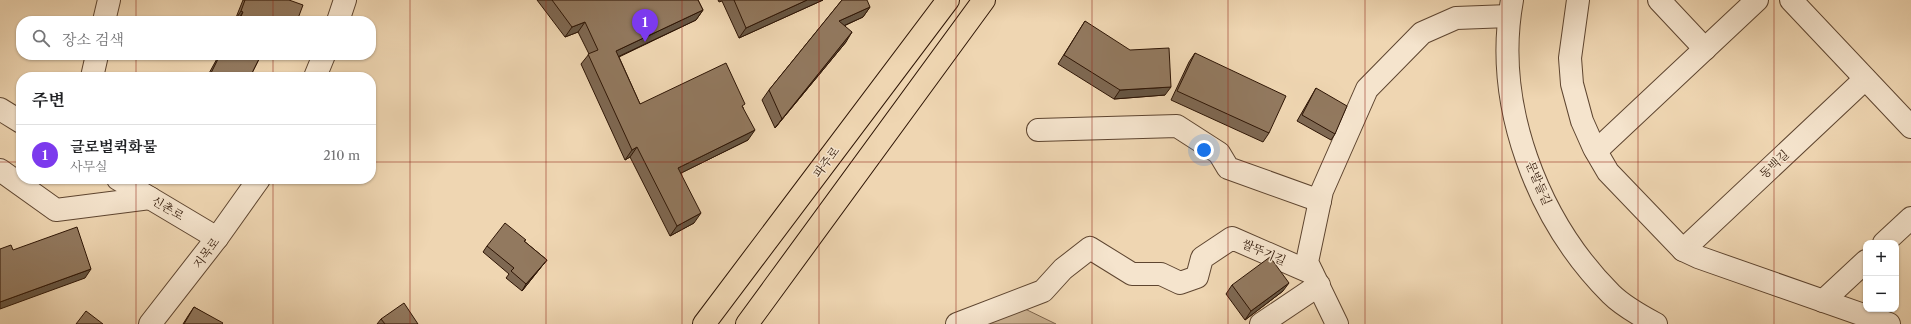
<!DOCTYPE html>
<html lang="ko">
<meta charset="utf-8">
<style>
body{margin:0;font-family:"Libre Caslon Text","Noto Serif KR",serif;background:#f2f2f2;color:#202124}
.controls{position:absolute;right:12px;bottom:12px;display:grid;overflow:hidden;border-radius:8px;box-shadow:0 1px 3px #0004}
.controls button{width:36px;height:36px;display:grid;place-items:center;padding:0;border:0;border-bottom:1px solid #e0e0e0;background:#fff;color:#202124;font:20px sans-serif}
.you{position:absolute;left:1204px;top:150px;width:14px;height:14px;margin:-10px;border:3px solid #fff;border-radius:50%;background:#1a73e8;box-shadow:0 0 0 6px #1a73e833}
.badge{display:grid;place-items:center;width:26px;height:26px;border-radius:50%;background:#7c3aed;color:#fff;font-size:13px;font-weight:700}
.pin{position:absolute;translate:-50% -33px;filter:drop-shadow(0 1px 2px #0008)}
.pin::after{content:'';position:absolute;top:21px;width:14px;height:12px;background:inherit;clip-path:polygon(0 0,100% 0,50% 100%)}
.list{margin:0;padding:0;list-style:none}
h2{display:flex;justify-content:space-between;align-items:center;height:52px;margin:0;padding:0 16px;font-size:17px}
h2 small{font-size:13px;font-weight:400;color:#757577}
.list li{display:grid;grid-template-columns:26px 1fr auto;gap:12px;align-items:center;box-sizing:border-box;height:60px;padding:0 16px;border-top:1px solid #e0e0e0}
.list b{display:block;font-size:15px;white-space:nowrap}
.list p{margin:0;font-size:13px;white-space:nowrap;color:#757577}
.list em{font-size:13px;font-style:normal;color:#757577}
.icon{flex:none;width:22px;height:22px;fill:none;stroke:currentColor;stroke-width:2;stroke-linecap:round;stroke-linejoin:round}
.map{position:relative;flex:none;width:1911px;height:324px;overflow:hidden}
.search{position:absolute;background:#fff;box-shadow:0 1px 3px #0004;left:16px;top:16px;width:360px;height:44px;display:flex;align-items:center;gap:10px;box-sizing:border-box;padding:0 14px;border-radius:16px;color:#757577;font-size:15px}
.panel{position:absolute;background:#fff;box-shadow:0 1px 3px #0004;left:16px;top:72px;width:360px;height:112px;border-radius:16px}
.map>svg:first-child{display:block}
.green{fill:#ceb595;stroke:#7e654d}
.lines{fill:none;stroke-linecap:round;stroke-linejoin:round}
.minor-casing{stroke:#5e4530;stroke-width:24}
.major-casing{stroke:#2e1505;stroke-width:24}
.minor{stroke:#f5e4cd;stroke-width:22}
.major{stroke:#efd6b2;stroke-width:22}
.wall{fill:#7e6852;stroke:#2e1505}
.shaded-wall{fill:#665542;stroke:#2e1505}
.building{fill:#92795f;stroke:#2e1505}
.grid{fill:none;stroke:#8f2418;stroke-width:1;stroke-opacity:0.55}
.labels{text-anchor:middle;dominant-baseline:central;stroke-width:3;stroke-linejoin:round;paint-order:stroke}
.street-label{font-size:12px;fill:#2e1505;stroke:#f5e4cd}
</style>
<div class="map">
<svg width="1911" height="324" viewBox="0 0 1911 324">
<rect width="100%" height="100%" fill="#efd6b2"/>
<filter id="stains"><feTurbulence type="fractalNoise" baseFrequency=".005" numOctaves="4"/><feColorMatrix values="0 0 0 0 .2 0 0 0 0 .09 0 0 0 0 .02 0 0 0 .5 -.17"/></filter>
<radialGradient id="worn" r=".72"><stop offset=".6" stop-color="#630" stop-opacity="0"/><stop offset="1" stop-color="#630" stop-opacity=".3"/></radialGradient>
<path class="green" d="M1021,307L1056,324H976Z"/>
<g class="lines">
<g class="minor-casing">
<g id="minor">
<path d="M1512,0C1493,104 1537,220 1611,294C1623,306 1641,316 1656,324"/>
<path d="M1578,0L1570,58L1572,84L1582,121L1594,148L1608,172L1683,250L1698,257L1889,324"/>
<path d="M1659,0L1705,49"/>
<path d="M1791,0L1911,127"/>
<path d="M104,21L109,0"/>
<path d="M338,21L345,0"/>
<path d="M92,77L97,55"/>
<path d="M315,77L324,55"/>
<path d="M0,109L21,122"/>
<path d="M1038,130L1177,126L1219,153L1228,168L1320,201"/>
<path d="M1596,151L1757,0"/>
<path d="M0,170L56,210L150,198"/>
<path d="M118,179L217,238"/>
<path d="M1884,243L1911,218"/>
<path d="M1683,250L1865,79"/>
<path d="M1823,301L1866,261"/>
<path d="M150,324L217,238L259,179"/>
<path d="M957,324L1043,291L1063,269L1090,248L1132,274H1161L1180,283L1197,277L1202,258L1232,238L1312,273"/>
<path d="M1261,324L1319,285"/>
<path d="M1337,324L1307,262L1322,191L1367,89L1422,33L1456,18L1509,16"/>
</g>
</g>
<g class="major-casing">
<g id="major">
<path d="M704,324L948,0"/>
<path d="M747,324L984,0"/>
</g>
</g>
<use href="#minor" class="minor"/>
<use href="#major" class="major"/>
</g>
<g class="wall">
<path d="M243,0H289L297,21H237L235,20Z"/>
<path d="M537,0H698L703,10L696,20L619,57L640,104L743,107L748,140L681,173L694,223L670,236L630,157L625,160L581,64L589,54L578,32L565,37Z"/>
<path d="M718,0H823L739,38L722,1L719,2Z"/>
<path d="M842,0L870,7L863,17L844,26L846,42L775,128L762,100L769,90Z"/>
<path d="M1085,21L1165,95L1114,99L1058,64Z"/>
<path d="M1195,53L1269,133L1263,142L1171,100L1189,62Z"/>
<path d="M219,55H261L250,77H207Z"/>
<path d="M1316,88L1335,134L1331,140L1297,121L1312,95Z"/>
<path d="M524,241L547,260L542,266L522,291L506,278L509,274L483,252L487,246Z"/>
<path d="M1232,285L1283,291L1245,320L1226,294Z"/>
<path d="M194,307L222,324H183L188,316Z"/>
<path d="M381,319L418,324H377Z"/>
</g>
<g class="shaded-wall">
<path d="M807,0H823L739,38L746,28Z"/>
<path d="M870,7L863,17L832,31L839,21Z"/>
<path d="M703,10L696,20L609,61L616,51Z"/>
<path d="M241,11L243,12L237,21L235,20Z"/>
<path d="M585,22L578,32L565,37L572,27Z"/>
<path d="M852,32L846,42L775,128L782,119Z"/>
<path d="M1171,87L1165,95L1114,99L1120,90Z"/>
<path d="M755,130L748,140L671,178L678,168Z"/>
<path d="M637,147L630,157L625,160L632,150Z"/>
<path d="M701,213L694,223L670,236L677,226Z"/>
<path d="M547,260L542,266L522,291L526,284Z"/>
<path d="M91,269L85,278L0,309V302Z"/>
<path d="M1289,283L1283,291L1245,320L1251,311Z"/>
</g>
<g class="building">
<path d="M245,0H289L303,5L297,21H239L243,12L241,11Z"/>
<path d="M552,0H698L703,10L616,51L640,104L726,63L745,104L742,106L755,130L678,168L701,213L677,226L637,147L632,150L588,54L598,50L585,22L572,27Z"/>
<path d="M734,0H807L746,28Z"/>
<path d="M842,0H867L870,7L839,21L852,32L782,119L769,90Z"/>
<path d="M1085,21L1130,50L1169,48L1171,87L1120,90L1064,55Z"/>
<path d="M1195,53L1286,96L1269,133L1177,91Z"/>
<path d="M220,55H261L250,77H209Z"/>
<path d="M1316,88L1347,106L1335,134L1302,115Z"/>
<path d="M505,223L526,240L524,241L547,260L526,284L511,271L514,268L487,246Z"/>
<path d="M77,227L91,269L0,302V249L11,245L13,250Z"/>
<path d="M1270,257L1289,283L1251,311L1232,285Z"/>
<path d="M404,303L418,324H385L381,319Z"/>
<path d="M194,307L223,323L222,324H184Z"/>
<path d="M86,311L103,324H76Z"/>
</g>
<path class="grid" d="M136,0V21M273,0V21M410,0V324M546,0V324M682,0V324M819,0V324M956,0V324M1092,0V324M1228,0V324M1365,0V324M1502,0V324M1638,0V324M1774,0V324M136,55V77M273,55V77M0,162H21M371,162H1911M136,179V324M273,179V324"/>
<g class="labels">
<g class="street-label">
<text transform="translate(826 162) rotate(-53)">파주로</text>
<text transform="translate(1774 164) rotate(-43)">동백길</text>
<text transform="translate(1539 183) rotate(67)">문발들길</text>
<text transform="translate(168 208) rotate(31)">신촌로</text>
<text transform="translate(1264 252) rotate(23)">쌀뚜기길</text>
<text transform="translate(206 253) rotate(-53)">지목로</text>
</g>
</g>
<rect width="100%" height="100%" filter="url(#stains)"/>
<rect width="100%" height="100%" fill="url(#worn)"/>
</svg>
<div class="controls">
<button>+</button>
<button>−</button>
</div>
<div class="you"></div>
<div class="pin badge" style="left:645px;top:42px">1</div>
<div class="search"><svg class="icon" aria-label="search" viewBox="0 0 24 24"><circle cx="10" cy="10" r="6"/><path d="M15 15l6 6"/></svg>장소 검색</div>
<section class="panel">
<h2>주변<small></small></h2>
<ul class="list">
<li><span class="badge">1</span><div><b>글로벌퀵화물</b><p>사무실</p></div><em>210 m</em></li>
</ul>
</section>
</div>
